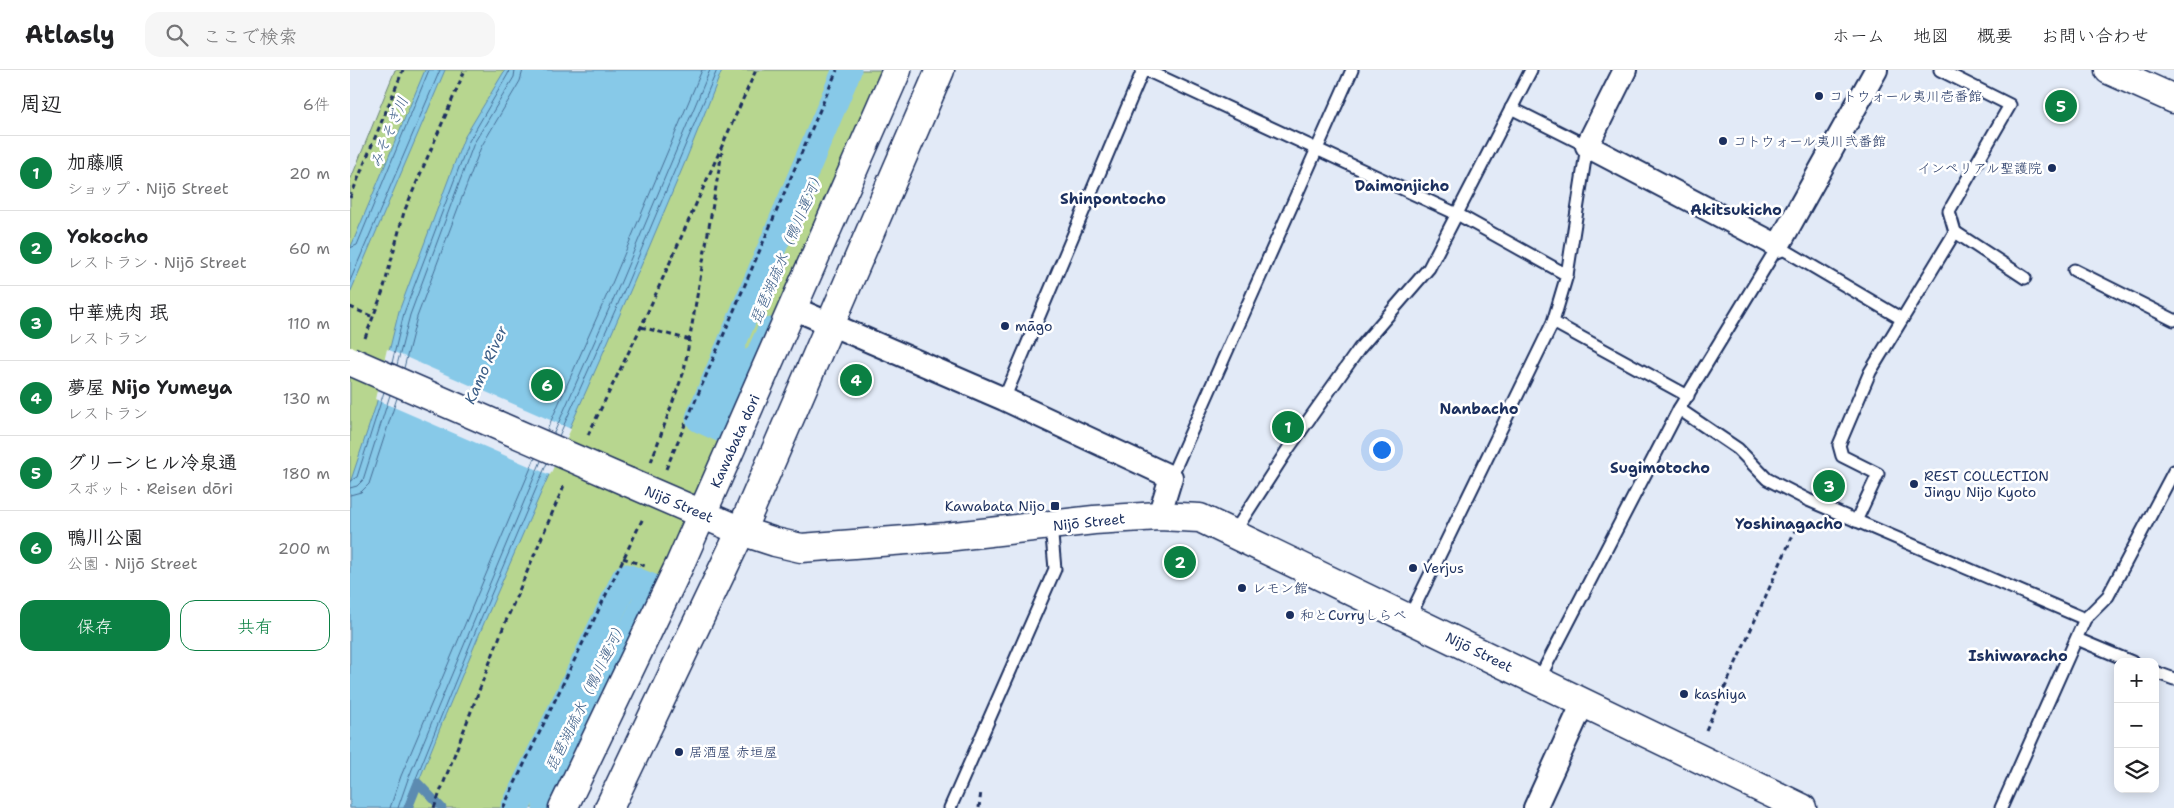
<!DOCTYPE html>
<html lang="ja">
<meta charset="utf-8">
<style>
body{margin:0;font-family:"Shantell Sans","Klee One",sans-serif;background:#f6f6f6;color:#202124}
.controls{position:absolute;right:15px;bottom:15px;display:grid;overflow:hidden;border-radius:10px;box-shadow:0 2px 12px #0003}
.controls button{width:45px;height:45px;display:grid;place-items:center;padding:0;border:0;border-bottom:1px solid #e0e0e0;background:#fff;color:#202124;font:25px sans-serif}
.you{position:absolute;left:1031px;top:379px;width:18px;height:18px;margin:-12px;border:4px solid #fff;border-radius:50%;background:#1a73e8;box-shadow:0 0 0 8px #1a73e833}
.badge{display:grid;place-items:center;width:32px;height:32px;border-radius:50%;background:#0b8043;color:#fff;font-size:16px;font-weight:700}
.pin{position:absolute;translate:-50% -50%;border:2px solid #fff;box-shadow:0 1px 5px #0006}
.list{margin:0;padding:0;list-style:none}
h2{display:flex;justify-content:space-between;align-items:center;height:65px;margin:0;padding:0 20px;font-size:21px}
h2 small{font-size:16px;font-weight:400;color:#757577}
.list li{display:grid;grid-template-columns:32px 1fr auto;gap:15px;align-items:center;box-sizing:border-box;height:75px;padding:0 20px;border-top:1px solid #e0e0e0}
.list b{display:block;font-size:19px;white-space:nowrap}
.list p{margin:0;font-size:16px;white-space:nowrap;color:#757577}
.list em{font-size:16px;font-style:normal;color:#757577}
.actions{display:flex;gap:10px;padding:15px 20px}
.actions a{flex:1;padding:11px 0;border:1px solid #0b8043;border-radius:15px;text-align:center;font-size:18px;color:#0b8043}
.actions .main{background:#0b8043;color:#fff}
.icon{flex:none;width:28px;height:28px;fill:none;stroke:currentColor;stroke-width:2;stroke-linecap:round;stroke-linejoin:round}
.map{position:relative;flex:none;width:1824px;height:738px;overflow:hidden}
header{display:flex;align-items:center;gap:30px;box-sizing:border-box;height:70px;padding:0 25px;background:#fff;border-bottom:1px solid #e0e0e0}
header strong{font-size:24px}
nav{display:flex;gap:28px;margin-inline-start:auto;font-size:18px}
.search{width:350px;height:45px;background:#f6f6f6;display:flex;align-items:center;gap:12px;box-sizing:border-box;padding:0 18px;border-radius:15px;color:#757577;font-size:19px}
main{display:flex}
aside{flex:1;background:#fff}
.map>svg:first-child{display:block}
.green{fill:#b7d68f;stroke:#698276}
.water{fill:#87c9e8;stroke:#5c8bb1}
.pier{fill:#e2eaf7}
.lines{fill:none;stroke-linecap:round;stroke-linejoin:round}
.shore{stroke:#466d95;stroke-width:1}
.stream{stroke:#5c8bb1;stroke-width:9}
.canal{stroke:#87c9e8;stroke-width:29}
.service-casing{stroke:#1b2f5e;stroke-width:15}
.minor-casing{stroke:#1b2f5e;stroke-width:26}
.tertiary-casing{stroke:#1b2f5e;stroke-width:31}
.path{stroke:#1b2f5e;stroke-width:3;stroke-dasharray:5 4;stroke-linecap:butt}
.service{stroke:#fff;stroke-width:11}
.minor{stroke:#fff;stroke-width:22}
.tertiary{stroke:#fff;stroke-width:28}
.tertiary-bridge-casing{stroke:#1b2f5e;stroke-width:31;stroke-linecap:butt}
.tertiary-bridge{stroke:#fff;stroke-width:28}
.poi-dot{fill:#1b2f5e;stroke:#fff;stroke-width:2}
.labels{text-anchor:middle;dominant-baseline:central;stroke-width:5;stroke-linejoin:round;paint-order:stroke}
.poi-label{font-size:14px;fill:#1b2f5e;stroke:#fff;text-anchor:start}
.street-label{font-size:14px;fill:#1b2f5e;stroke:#fff}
.water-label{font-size:15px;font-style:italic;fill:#3b5d87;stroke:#fff}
.neighbourhood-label{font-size:15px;font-weight:bold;fill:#1b2f5e;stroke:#fff}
</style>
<header>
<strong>Atlasly</strong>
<div class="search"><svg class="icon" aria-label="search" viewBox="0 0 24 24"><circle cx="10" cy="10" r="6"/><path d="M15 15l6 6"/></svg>ここで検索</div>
<nav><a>ホーム</a><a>地図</a><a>概要</a><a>お問い合わせ</a></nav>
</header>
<main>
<aside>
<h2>周辺<small>6件</small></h2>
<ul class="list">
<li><span class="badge">1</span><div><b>加藤順</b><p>ショップ · Nijō Street</p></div><em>20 m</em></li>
<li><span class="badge">2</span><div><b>Yokocho</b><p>レストラン · Nijō Street</p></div><em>60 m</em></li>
<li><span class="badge">3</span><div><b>中華焼肉 珉</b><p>レストラン</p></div><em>110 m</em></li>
<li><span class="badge">4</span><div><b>夢屋 Nijo Yumeya</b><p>レストラン</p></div><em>130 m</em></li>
<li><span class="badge">5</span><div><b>グリーンヒル冷泉通</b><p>スポット · Reisen dōri</p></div><em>180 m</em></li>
<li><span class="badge">6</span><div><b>鴨川公園</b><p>公園 · Nijō Street</p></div><em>200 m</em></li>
</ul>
<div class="actions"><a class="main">保存</a><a>共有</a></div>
</aside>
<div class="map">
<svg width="1824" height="738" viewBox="0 0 1824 738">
<rect width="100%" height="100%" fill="#e2eaf7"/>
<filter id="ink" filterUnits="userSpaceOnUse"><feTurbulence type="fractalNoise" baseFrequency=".02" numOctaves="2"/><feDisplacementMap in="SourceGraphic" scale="10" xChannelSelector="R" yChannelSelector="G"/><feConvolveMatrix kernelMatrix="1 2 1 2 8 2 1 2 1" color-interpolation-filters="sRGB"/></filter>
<g filter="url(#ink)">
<path class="green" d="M45,0H537L303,519L197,738H0V111Z"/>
<g class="water">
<path d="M75,0H95L0,223V179Z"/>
<path d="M155,0H372C275,249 155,488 58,738H0V413L26,335L49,241L114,68Z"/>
</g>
<path class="pier" d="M37,279L221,359L200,405L25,329Z"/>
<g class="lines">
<g class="shore">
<path d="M0,178L7,175L79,0"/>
<path d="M0,211L90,0"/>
<path d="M42,293L54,243L119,71L158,4L159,0"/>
<path d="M47,295L60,245L124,73L164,7L165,0"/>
<path d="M54,298L67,247L131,77L170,11L173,0"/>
<path d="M197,360L263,211L352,0"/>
<path d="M204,363L270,214L360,0"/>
<path d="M209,366L276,216L367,0"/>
<path d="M0,411L7,407L34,322"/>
<path d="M0,418L7,416L13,410L40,325"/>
<path d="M0,425L11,422L19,414L47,328"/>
<path d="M40,738L51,706L185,388"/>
<path d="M48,738L58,709L191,391"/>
<path d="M54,738L126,560L197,393"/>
</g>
<path class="stream" d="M58,738L68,713L92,738"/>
<g class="canal">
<path d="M421,262L406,294L400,293L372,358L350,348L497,0"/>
<path d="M165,738L276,508L303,519L197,738"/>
</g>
<g class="service-casing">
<g id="service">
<path d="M796,0L1107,144L1217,205"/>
<path d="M1605,162L1675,208"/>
<path d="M1724,200L1824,250"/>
<path d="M1203,252L1338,326"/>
<path d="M654,329L793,0"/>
<path d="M1329,339L1388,379L1417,409L1458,430L1735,549"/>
<path d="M821,407L1002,0"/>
<path d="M1506,451L1528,404L1492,386L1489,375L1520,302L1605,162L1599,141L1660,35L1590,0"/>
<path d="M883,464L938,379L1009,279L1079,198L1181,0"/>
<path d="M1059,548L1203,252L1217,205L1237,76L1161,38"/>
<path d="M1727,569L1782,592"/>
<path d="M1805,602L1824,609"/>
<path d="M1188,611L1329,339L1428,176L1552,249"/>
<path d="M600,738L705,499L701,455"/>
<path d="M1651,738L1735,549L1758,526L1824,401"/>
</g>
</g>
<g class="minor-casing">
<g id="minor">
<path d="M1275,0L1237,76L1428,176L1526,0"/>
<path d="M443,238L654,329L821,407L809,446"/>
<path d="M1185,738L1233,633"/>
</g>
</g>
<g class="tertiary-casing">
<g id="tertiary">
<path d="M1759,0L1824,29"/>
<path d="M278,412L391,461L425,472L451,478L596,467L744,450L809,446L850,448L1452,738"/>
<path d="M213,738L330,494L547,0"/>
<path d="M259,738L391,461L590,0"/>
</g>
</g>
<g class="path">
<path d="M0,128L53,0"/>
<path d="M0,237L23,247"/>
<path d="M291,257L340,270"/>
<path d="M15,268L33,221L54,142L115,0"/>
<path d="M238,365L291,257L406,0"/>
<path d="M301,392L334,301L372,82"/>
<path d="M316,399L487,0"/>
<path d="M273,488L298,497"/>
<path d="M1356,660L1451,447"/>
<path d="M84,738L153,558L215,413"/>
<path d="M153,738L293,448"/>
<path d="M629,738L631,721"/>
</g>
<use href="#service" class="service"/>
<use href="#minor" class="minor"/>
<use href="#tertiary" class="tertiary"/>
<g class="tertiary-bridge-casing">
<path id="tertiary-bridge" d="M0,291L278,412"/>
</g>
<use href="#tertiary-bridge" class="tertiary-bridge"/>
</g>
</g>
<g class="poi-dot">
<circle cx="1469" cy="26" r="5"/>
<circle cx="1373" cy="71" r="5"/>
<circle cx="1702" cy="98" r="5"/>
<circle cx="655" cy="256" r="5"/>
<circle cx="1564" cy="414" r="5"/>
<rect x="700" y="431" width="10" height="10" rx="2.5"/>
<circle cx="1063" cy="498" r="5"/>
<circle cx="892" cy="518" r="5"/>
<circle cx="940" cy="545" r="5"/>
<circle cx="1334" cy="624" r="5"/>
<circle cx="329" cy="682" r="5"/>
</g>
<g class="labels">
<g class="poi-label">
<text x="1479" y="26">コトウォール夷川壱番館</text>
<text x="1383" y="71">コトウォール夷川弐番館</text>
<text x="1692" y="98" text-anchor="end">インペリアル聖護院</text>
<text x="665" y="256">māgo</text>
<text x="1574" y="406">REST COLLECTION<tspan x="1574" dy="16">Jingu Nijo Kyoto</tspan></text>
<text x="695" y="436" text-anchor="end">Kawabata Nijo</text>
<text x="1073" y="498">Verjus</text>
<text x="902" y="518">レモン館</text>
<text x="950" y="545">和とCurryしらべ</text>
<text x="1344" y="624">kashiya</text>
<text x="339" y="682">居酒屋 赤垣屋</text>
</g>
<g class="street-label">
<text transform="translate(385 371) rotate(-66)">Kawabata dori</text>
<text transform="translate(329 434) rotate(23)">Nijō Street</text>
<text transform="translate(739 452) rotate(-6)">Nijō Street</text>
<text transform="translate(1129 582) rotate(26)">Nijō Street</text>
</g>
<g class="water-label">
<text transform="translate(39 62) rotate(-67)">みそそぎ川</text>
<text transform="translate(437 177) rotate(-67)">琵琶湖疏水（鴨川運河）</text>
<text transform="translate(136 295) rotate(-66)">Kamo River</text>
<text transform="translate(236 626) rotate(-64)">琵琶湖疏水（鴨川運河）</text>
</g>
<g class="neighbourhood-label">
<text x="1052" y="116">Daimonjicho</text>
<text x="763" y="129">Shinpontocho</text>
<text x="1386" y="140">Akitsukicho</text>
<text x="1129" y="339">Nanbacho</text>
<text x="1310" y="398">Sugimotocho</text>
<text x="1439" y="454">Yoshinagacho</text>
<text x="1668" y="586">Ishiwaracho</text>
</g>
</g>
</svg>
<div class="controls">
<button>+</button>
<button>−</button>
<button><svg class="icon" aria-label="layers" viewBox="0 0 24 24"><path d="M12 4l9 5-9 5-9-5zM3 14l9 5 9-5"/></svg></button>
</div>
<div class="you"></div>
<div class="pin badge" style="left:938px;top:357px">1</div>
<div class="pin badge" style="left:830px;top:492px">2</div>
<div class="pin badge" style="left:1479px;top:416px">3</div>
<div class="pin badge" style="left:506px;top:310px">4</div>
<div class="pin badge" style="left:1711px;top:36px">5</div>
<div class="pin badge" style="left:197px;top:315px">6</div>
</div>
</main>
